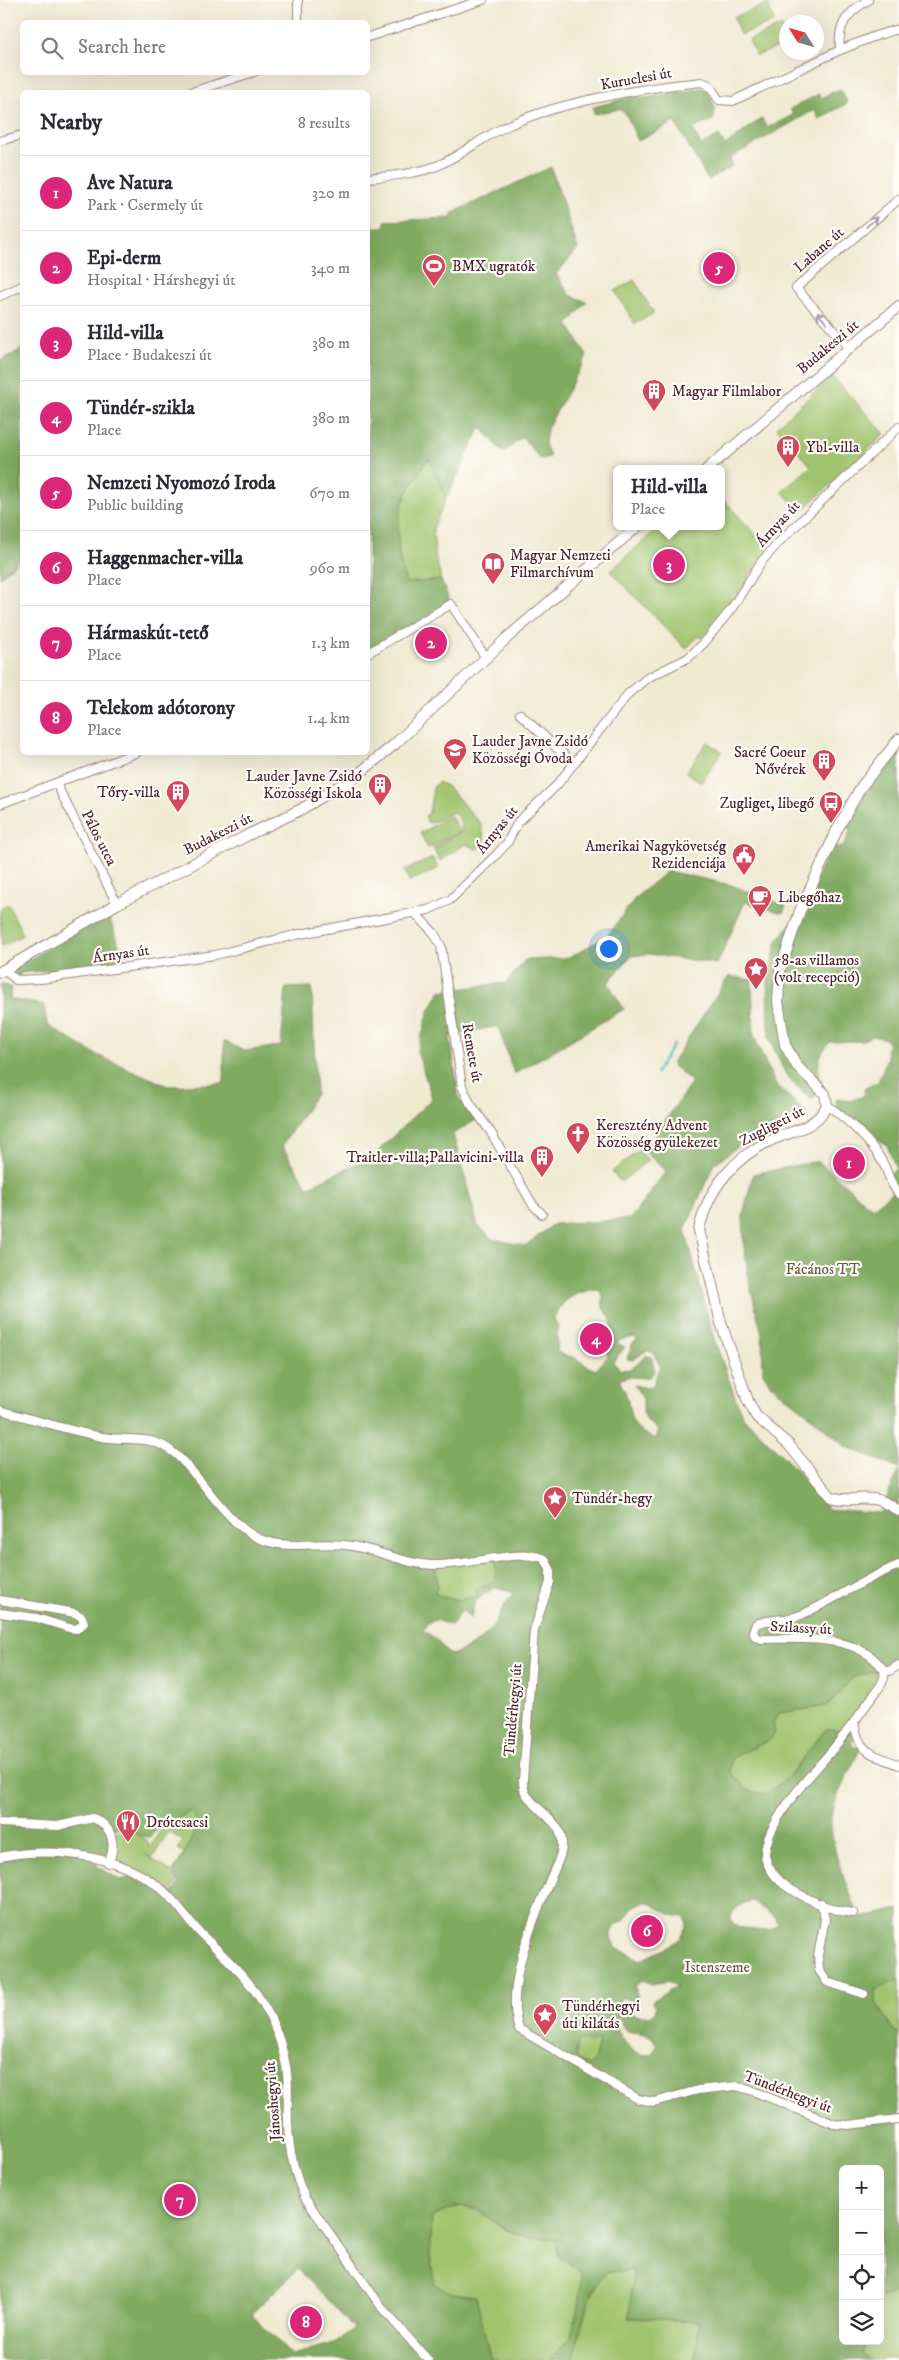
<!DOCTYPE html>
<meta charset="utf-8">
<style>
body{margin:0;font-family:"IM FELL DW Pica",serif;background:#f7f7f7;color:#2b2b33}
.controls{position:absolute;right:15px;bottom:15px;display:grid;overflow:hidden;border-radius:8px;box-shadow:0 5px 20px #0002}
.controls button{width:45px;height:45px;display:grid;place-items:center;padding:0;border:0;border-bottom:1px solid #e1e1e2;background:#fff;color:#2b2b33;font:25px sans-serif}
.compass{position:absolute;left:779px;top:15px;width:45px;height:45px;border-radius:50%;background:#fff;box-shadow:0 5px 20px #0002;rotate:307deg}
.you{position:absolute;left:608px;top:948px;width:18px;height:18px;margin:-12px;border:4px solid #fff;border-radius:50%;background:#1a73e8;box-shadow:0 0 0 8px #1a73e833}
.badge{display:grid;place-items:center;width:32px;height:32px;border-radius:50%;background:#db2777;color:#fff;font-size:16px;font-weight:700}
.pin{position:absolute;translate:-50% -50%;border:2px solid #fff;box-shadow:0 1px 5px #0006}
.popup{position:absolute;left:613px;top:465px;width:112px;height:65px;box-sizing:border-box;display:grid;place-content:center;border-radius:8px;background:#fff;filter:drop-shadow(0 1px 4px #0005);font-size:16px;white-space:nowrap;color:#7c7c81}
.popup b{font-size:19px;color:#2b2b33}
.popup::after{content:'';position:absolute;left:50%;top:100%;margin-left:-10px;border:10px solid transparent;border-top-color:#fff}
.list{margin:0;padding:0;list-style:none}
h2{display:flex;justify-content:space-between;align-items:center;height:65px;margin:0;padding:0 20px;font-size:21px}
h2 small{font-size:16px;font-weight:400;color:#7c7c81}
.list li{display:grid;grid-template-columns:32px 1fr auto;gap:15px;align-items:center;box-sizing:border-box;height:75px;padding:0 20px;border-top:1px solid #e1e1e2}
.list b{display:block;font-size:19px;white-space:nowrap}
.list p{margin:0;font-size:16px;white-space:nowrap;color:#7c7c81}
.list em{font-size:16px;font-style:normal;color:#7c7c81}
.icon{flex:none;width:28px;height:28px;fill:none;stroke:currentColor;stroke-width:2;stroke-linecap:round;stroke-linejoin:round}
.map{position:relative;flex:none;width:899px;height:2360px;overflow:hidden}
.search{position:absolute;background:#fff;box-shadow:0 5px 20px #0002;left:20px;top:20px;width:350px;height:55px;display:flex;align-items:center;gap:12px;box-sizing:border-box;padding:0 18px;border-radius:8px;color:#7c7c81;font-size:19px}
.panel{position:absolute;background:#fff;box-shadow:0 5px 20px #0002;left:20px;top:90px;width:350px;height:665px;border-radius:8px}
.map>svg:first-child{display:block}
.green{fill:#a0c46e;stroke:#75724c}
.forest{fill:#80aa61;stroke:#656446;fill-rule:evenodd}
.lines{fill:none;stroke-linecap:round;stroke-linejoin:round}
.stream{stroke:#41b0bc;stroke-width:2}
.street-casing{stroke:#9d847e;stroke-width:10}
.secondary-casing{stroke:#9d847e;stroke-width:12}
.street{stroke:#fff;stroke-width:8}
.secondary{stroke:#fff;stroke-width:10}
.oneway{stroke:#ae9aa0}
.labels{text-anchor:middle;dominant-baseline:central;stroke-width:4.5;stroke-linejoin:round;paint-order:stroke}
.street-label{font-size:15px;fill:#4a1f2b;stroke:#fdfcf7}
.poi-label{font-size:15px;fill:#4a1f2b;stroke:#fdfcf7;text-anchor:start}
.park-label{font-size:15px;fill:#685942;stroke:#fdfcf7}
</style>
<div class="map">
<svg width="899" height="2360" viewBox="0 0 899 2360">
<rect width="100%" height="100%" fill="#fdfcf7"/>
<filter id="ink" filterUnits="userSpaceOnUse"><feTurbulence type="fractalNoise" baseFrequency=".02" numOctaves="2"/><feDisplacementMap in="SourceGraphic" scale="10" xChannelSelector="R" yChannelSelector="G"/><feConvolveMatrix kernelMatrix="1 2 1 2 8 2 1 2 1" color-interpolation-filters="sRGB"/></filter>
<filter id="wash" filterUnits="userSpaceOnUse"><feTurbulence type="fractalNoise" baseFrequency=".0096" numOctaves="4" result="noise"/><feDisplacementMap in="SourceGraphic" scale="20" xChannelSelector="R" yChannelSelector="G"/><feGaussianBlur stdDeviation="1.12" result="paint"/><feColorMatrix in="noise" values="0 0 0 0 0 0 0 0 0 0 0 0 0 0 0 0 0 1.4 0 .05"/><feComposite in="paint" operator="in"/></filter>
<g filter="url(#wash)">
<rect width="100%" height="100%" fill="#f0ead1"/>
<g class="green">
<path d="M768,4L774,22L740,35L734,17Z"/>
<path d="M782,26L786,44L756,56L749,40Z"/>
<path d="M634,280L654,313L635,324L615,291Z"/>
<path d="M832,376L885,434L801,512L782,492L811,466L776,427Z"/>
<path d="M429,457L446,499L433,528L435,555L441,580L406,583C398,558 394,527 403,501C409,486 421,471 429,457Z"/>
<path d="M722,498L768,548L727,610L704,640L699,636L686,649L610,571L660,526H722Z"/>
<path d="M707,742L722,752L701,783L686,772Z"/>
<path d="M438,782L447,786L481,824L485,842L478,850L466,844L440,861L433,848L461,832C462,822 460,819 453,812L440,820L428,823L425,816L429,813L433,788Z"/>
<path d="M451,816L459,832L428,848L420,833Z"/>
<path d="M433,858L438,869L409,881L405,870Z"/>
<path d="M8,904L23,935L2,946L0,909Z"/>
<path d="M639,1150L648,1160L621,1182L612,1172Z"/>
<path d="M495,1559L497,1577L489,1585L476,1589L477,1595C465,1602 446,1600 435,1593L438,1585L435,1574L436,1565Z"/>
<path d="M885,1669L880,1683L844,1730L826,1729L787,1778L765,1794L747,1790L730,1772L731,1758L770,1740L775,1733L773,1723L779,1713L822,1707L831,1703L853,1677Z"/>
<path d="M189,1812L195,1816C199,1831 181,1860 173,1872L184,1853L178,1849L183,1841L169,1832L152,1858L145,1854L171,1872L178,1882L170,1893L155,1879L115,1862V1831L133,1833L148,1841L149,1848L168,1819L185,1815Z"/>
<path d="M899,1980V2032L895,2033L876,2003L875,1990Z"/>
<path d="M599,2039L594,2063L587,2066L576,2058L578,2040Z"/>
<path d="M460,2206C483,2210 487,2218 505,2229C520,2238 539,2238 556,2239L558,2255L582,2273L580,2299L571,2336L549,2360H494L490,2357L476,2296L452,2293L435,2284L430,2258L432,2217Z"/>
<path d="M634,2270L629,2318L699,2321L696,2360H574C579,2334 587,2291 607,2272Z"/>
<path d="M899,2292V2358L870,2360L861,2354L868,2341H880V2298Z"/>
</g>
<g class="forest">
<path d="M702,88L707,90L715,108L714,119L693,129L701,146L719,136L725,145C739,137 748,126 762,119L767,128L793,115L790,109L819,94L821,98L840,89L848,103L819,119L814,110L730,158L732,166L708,180L675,122L638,141L626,114L619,109L594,114L593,107L636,96L640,99Z"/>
<path d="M551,167L578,249L556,274L570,295L587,302L568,324L587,356L547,429L545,443L550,457L540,459L522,437L503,453L481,427L446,499L428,458C420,472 409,487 403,502C394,527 398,558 406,583L441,580L451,604L368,651V227H385V221L452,218V213Z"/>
<path d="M22,349V558L0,577V361Z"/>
<path d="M899,752V1469L845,1446L813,1418L772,1386L763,1373L762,1334L750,1286L744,1248L743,1214L753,1174L818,1161L872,1208L895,1190L887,1177L896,1169L887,1145L857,1127L835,1106L837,1098L849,1101L864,1096L865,1088L878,1082L887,1058L886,1050L889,1045L886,1039L872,1036L861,1041L830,1042C818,1055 815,1068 823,1085L812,1100L787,1077L769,1038L768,982L777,941L801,911L830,848L843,847L850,832L847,818Z"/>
<path d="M667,871L731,885L786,906L783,913L745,902L717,964L648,954L631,956L608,983L624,1009L514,1074L498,1026L450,1036L459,1098L476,1120L453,1134L478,1226L493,1239L525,1246L554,1224L630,1219L666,1171L644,1151L692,1082L671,1064L729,976L752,980L754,1036L775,1084L807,1114L754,1135L714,1164L685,1230L715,1342L742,1415L793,1466L828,1509L880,1513L899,1470V1660L885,1669L853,1677L831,1703L822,1707L779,1713L773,1723L775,1733L770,1740L731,1758L730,1772L747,1790L765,1794L787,1778L826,1729L853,1730L854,1740L851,1743L855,1748L858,1746L860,1749C851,1769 838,1791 832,1812C825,1836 850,1896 861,1918L899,1909V1980L875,1990L876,2003L895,2032H899V2292L880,2298V2169H843V2341H868L861,2354L870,2360H696L699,2321L629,2318L633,2270L607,2272C587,2290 579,2334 574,2360H549L571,2336L580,2299L581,2273L558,2255L556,2239L530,2238L507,2230L477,2209L460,2206L432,2217L430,2258L435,2284L452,2293L476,2296L490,2357L494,2360H0V984L11,987L10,999L44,1005L47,1025L95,1054L168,1086L224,1083V1041L244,1051L281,1046L286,988L312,987L316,1094L282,1146L308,1187L375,1154L432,1098L417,1051L429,1011L440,991L506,983L525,960L569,958L607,936L636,897ZM594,1290L600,1291L603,1296V1308L610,1317L614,1333C606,1341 605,1346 608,1356L596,1370C588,1367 583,1363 577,1359C570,1354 565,1359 557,1351L558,1326L554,1319C561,1301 574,1292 594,1290ZM635,1337L637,1340L632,1344L627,1359L633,1360L646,1351L653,1352L660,1366L653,1385L647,1388L634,1385L643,1399V1412L647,1421L658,1431L656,1439C625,1427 634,1418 625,1391C623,1387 621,1384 619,1380C632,1372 645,1384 655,1372L652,1358L647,1355L630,1369L621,1370L613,1362L625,1347L617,1343L620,1340ZM495,1559L496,1577L489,1585L476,1589L477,1595C465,1602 446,1600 435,1593C439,1583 434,1576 437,1565ZM495,1588L509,1590L512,1595C504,1604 501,1613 495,1623C484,1640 470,1648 451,1655C440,1648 436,1634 423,1632L427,1623L435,1620L451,1625L455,1621L457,1615L463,1611L471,1619C472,1601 480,1596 495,1588ZM189,1812L195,1816C199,1831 181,1860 173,1872L180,1883L168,1899L148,1884L130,1877L120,1880L96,1865L98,1858L104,1857L108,1852V1834L114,1828C129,1829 137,1837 150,1837L168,1819L173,1821ZM752,1901L776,1918L778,1924C772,1931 765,1930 756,1929C751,1928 745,1929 740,1927C719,1919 740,1902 752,1901ZM643,1902H650C661,1911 670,1916 685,1917L687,1923L681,1938L669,1947L641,1960L616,1947L611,1939V1933L616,1925L624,1921L633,1907ZM643,1980L652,1984L668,1981L677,1986L652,2001L656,2006L655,2011L650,2016C635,2017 630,2013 620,2002L621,1997L635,2003L638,1999L635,1986ZM617,2017L621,2019C622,2035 633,2031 645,2034C650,2035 654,2041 657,2045L652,2054C631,2060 619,2034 613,2019ZM578,2040L589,2043L599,2040L594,2062L587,2066L576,2058ZM298,2269L354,2328L336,2342L292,2355L251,2314Z"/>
<path d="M108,914L126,964L53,973V970L20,973V976H16L14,968Z"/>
</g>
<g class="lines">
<path class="stream" d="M656,1073L674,1044"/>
</g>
</g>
<g filter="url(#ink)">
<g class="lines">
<g class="street-casing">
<g id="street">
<path d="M298,0V22"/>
<path d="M368,37L483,0"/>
<path d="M840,50C837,25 847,13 868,0"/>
<path d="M191,92L254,72"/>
<path d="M0,141L22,135"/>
<path d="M368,178C391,176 417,174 439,165C463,154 484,136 509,125C559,102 647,87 702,82L709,85L719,100L733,101L840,50L878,35L899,29"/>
<path d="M0,296L22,286"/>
<path d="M850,348L796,288L899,199"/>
<path d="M368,653L451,604L486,658"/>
<path d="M520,714L574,764"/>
<path d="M56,783L117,904"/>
<path d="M0,804L138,752"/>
<path d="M415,913L434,933L441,946L462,1086L470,1103L490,1131L533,1205L542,1214"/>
<path d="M4,969L16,980L41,979L215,955L295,935L428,910L450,900L497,854L507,843L518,822L557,785L628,694L647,678L688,658L705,642L732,608L761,562L782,539L899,427"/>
<path d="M827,1105C847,1119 872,1142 883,1163C889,1174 890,1185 899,1194"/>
<path d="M0,1410C34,1420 68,1430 102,1437C129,1442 150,1433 174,1453C206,1479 230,1535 273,1543C296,1548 321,1542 345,1545C376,1548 404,1565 436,1565C462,1566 526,1548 545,1559L550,1569V1582L534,1630L523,1780C523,1784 524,1791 526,1794C536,1810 562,1822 562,1842C563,1856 554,1869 549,1882C533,1921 504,1988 519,2029L638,2099L654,2102L698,2090L736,2086L753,2091L834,2124L848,2125L899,2119"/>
<path d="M0,1600L75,1613L82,1617L84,1623L77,1629L69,1628L37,1618L0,1613"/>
<path d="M884,1670L889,1671L899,1665"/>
<path d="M854,1722C859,1754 871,1753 899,1765"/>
<path d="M0,1823L58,1826L93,1818C113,1826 117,1846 108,1863"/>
<path d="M0,1857C53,1846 128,1855 168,1895C181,1908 190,1923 203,1936C243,1973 271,2001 284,2056C290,2079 287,2101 288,2124C289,2151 294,2174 305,2198L382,2308L428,2360"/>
<path d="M821,1903L825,1919L818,1955L819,1970L827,1982L864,1994"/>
<path d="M853,1913C832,1911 809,1900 790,1889C778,1881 765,1867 765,1853C767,1824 802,1784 821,1763C839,1743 855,1721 870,1700C876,1691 887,1681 884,1670C858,1633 801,1639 761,1639L755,1636L753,1631L756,1624C770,1618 787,1621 801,1615C835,1600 865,1578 899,1565"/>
</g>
</g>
<g class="secondary-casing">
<g id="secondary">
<path d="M707,469L899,306"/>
<path d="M899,739L861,787L838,828L800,911L780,970L778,1002L785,1045L797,1066L825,1094L827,1105C817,1127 795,1130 774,1139C735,1156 708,1188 699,1230L721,1323L748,1401L756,1416L789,1445L831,1497C845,1502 859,1497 873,1499C883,1500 891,1506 899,1511"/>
<path d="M0,972L117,904L248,835L300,810L356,776L395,744L508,637L638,526"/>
</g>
</g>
<use href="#street" class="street"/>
<use href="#secondary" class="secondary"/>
</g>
<defs><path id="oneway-shaft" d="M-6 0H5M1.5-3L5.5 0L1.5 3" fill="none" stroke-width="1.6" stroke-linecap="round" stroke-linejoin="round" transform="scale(1.25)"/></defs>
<g class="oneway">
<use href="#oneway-shaft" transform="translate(872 222) rotate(-40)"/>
<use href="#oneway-shaft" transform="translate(822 318) rotate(-132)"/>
</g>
</g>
<defs>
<g id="stadium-pin" transform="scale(1.25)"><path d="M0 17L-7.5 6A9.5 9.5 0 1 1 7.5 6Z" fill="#d1495b" stroke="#fdfcf7"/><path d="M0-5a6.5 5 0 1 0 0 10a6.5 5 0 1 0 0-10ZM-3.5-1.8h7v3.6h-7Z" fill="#fff"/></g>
<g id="building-pin" transform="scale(1.25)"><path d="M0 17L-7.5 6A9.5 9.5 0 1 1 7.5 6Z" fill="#d1495b" stroke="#fdfcf7"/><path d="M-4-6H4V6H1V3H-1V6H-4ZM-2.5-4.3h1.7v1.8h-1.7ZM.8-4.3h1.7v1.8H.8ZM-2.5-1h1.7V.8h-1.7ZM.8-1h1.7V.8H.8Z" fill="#fff"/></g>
<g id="library-pin" transform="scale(1.25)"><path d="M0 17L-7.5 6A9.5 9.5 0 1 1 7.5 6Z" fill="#d1495b" stroke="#fdfcf7"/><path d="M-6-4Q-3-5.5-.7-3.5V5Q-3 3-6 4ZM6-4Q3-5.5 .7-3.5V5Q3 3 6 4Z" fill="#fff"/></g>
<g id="school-pin" transform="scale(1.25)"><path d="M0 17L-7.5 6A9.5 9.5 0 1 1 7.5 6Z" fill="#d1495b" stroke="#fdfcf7"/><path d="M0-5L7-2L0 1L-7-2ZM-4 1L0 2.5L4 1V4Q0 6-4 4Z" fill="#fff"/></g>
<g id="bus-pin" transform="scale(1.25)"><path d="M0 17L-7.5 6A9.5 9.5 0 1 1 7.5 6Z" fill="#d1495b" stroke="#fdfcf7"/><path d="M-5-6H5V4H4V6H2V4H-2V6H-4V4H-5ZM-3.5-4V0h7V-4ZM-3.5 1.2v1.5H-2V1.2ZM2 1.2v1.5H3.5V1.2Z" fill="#fff"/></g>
<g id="civic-pin" transform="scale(1.25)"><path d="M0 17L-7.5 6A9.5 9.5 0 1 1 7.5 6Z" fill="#d1495b" stroke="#fdfcf7"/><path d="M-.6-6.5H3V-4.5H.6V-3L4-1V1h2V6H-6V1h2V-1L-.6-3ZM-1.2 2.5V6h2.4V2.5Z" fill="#fff"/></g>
<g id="cafe-pin" transform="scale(1.25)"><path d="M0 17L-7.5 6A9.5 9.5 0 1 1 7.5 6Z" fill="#d1495b" stroke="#fdfcf7"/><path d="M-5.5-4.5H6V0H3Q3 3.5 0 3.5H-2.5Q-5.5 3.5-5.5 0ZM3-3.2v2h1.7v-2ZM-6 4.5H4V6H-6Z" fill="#fff"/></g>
<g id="sight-pin" transform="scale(1.25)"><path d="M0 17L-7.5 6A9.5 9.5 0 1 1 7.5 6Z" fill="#d1495b" stroke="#fdfcf7"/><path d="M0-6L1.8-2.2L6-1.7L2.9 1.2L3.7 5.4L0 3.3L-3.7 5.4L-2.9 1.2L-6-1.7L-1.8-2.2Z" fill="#fff"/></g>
<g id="church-pin" transform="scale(1.25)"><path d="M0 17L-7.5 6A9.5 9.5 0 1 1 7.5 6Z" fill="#d1495b" stroke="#fdfcf7"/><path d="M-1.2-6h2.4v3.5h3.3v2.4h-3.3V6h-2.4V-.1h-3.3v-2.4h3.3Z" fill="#fff"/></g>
<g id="restaurant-pin" transform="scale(1.25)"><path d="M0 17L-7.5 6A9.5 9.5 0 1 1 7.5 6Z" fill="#d1495b" stroke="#fdfcf7"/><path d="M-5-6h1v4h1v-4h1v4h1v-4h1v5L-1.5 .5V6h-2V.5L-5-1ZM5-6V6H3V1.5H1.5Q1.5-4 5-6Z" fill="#fff"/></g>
</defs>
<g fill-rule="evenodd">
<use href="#stadium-pin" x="434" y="266"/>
<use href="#building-pin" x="654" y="391"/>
<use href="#building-pin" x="788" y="447"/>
<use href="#library-pin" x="493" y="564"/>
<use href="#school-pin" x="455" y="750"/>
<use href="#building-pin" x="824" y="761"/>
<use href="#building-pin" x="380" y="785"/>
<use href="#building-pin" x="178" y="792"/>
<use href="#bus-pin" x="831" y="803"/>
<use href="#civic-pin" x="744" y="855"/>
<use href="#cafe-pin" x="760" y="897"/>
<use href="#sight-pin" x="756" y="969"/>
<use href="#church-pin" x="578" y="1134"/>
<use href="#building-pin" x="542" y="1157"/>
<use href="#sight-pin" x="555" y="1498"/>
<use href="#restaurant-pin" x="128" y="1822"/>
<use href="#sight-pin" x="545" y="2015"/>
</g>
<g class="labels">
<g class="street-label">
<text transform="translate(636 79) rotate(-10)">Kuruclesi út</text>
<text transform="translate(819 250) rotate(-41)">Labanc út</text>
<text transform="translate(828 347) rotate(-40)">Budakeszi út</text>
<text transform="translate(778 524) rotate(-47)">Árnyas út</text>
<text transform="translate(497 830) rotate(-51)">Árnyas út</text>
<text transform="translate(218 834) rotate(-27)">Budakeszi út</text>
<text transform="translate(99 838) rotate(63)">Pálos utca</text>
<text transform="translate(121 954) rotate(-8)">Árnyas út</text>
<text transform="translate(472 1053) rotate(80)">Remete út</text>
<text transform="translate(772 1126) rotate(-27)">Zugligeti út</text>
<text transform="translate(801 1628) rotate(3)">Szilassy út</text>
<text transform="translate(513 1710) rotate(-85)">Tündérhegyi út</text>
<text transform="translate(788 2092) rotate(21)">Tündérhegyi út</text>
<text transform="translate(273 2101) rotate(-94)">Jánoshegyi út</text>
</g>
<g class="poi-label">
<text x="452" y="266">BMX ugratók</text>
<text x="672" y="391">Magyar Filmlabor</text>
<text x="806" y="447">Ybl-villa</text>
<text x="510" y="555">Magyar Nemzeti<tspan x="510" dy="17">Filmarchívum</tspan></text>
<text x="472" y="741">Lauder Javne Zsidó<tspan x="472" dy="17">Közösségi Óvoda</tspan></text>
<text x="806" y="752" text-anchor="end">Sacré Coeur<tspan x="806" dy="17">Nővérek</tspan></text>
<text x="362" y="776" text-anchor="end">Lauder Javne Zsidó<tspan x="362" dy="17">Közösségi Iskola</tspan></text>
<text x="160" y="792" text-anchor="end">Tőry-villa</text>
<text x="814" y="803" text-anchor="end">Zugliget, libegő</text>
<text x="726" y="846" text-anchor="end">Amerikai Nagykövetség<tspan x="726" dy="17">Rezidenciája</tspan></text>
<text x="778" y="897">Libegőhaz</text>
<text x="774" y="960">58-as villamos<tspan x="774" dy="17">(volt recepció)</tspan></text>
<text x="596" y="1125">Keresztény Advent<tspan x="596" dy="17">Közösség gyülekezet</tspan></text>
<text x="524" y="1157" text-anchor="end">Traitler-villa;Pallavicini-villa</text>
<text x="572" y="1498">Tündér-hegy</text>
<text x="146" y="1822">Drótcsacsi</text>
<text x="562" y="2006">Tündérhegyi<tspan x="562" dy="17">úti kilátás</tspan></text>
</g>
<g class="park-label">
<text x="823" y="1269">Fácános TT</text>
<text x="717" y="1967">Istenszeme</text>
</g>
</g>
</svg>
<div class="controls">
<button>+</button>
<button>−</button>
<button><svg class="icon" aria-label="locate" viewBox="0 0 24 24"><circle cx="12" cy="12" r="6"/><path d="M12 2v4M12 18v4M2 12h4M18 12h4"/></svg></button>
<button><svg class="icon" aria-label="layers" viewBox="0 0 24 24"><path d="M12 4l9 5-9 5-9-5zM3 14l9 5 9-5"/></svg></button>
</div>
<svg class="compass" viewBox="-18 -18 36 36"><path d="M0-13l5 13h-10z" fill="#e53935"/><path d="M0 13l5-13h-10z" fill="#7c7c81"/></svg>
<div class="you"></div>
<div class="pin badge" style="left:849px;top:1163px">1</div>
<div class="pin badge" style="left:431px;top:643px">2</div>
<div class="pin badge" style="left:669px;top:565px">3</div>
<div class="popup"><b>Hild-villa</b>Place</div>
<div class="pin badge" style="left:596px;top:1339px">4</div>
<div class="pin badge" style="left:719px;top:268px">5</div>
<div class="pin badge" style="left:647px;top:1931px">6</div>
<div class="pin badge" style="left:180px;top:2200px">7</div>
<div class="pin badge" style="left:306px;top:2322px">8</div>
<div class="search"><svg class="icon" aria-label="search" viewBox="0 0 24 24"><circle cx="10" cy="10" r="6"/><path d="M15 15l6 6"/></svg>Search here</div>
<section class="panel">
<h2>Nearby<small>8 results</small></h2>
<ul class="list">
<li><span class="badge">1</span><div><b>Ave Natura</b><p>Park · Csermely út</p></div><em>320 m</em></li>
<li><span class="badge">2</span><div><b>Epi-derm</b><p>Hospital · Hárshegyi út</p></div><em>340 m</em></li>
<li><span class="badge">3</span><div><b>Hild-villa</b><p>Place · Budakeszi út</p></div><em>380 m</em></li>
<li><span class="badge">4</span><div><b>Tündér-szikla</b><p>Place</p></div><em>380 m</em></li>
<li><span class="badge">5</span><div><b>Nemzeti Nyomozó Iroda</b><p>Public building</p></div><em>670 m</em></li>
<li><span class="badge">6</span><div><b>Haggenmacher-villa</b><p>Place</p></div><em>960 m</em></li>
<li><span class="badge">7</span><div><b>Hármaskút-tető</b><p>Place</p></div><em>1.3 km</em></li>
<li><span class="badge">8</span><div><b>Telekom adótorony</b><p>Place</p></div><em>1.4 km</em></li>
</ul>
</section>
</div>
